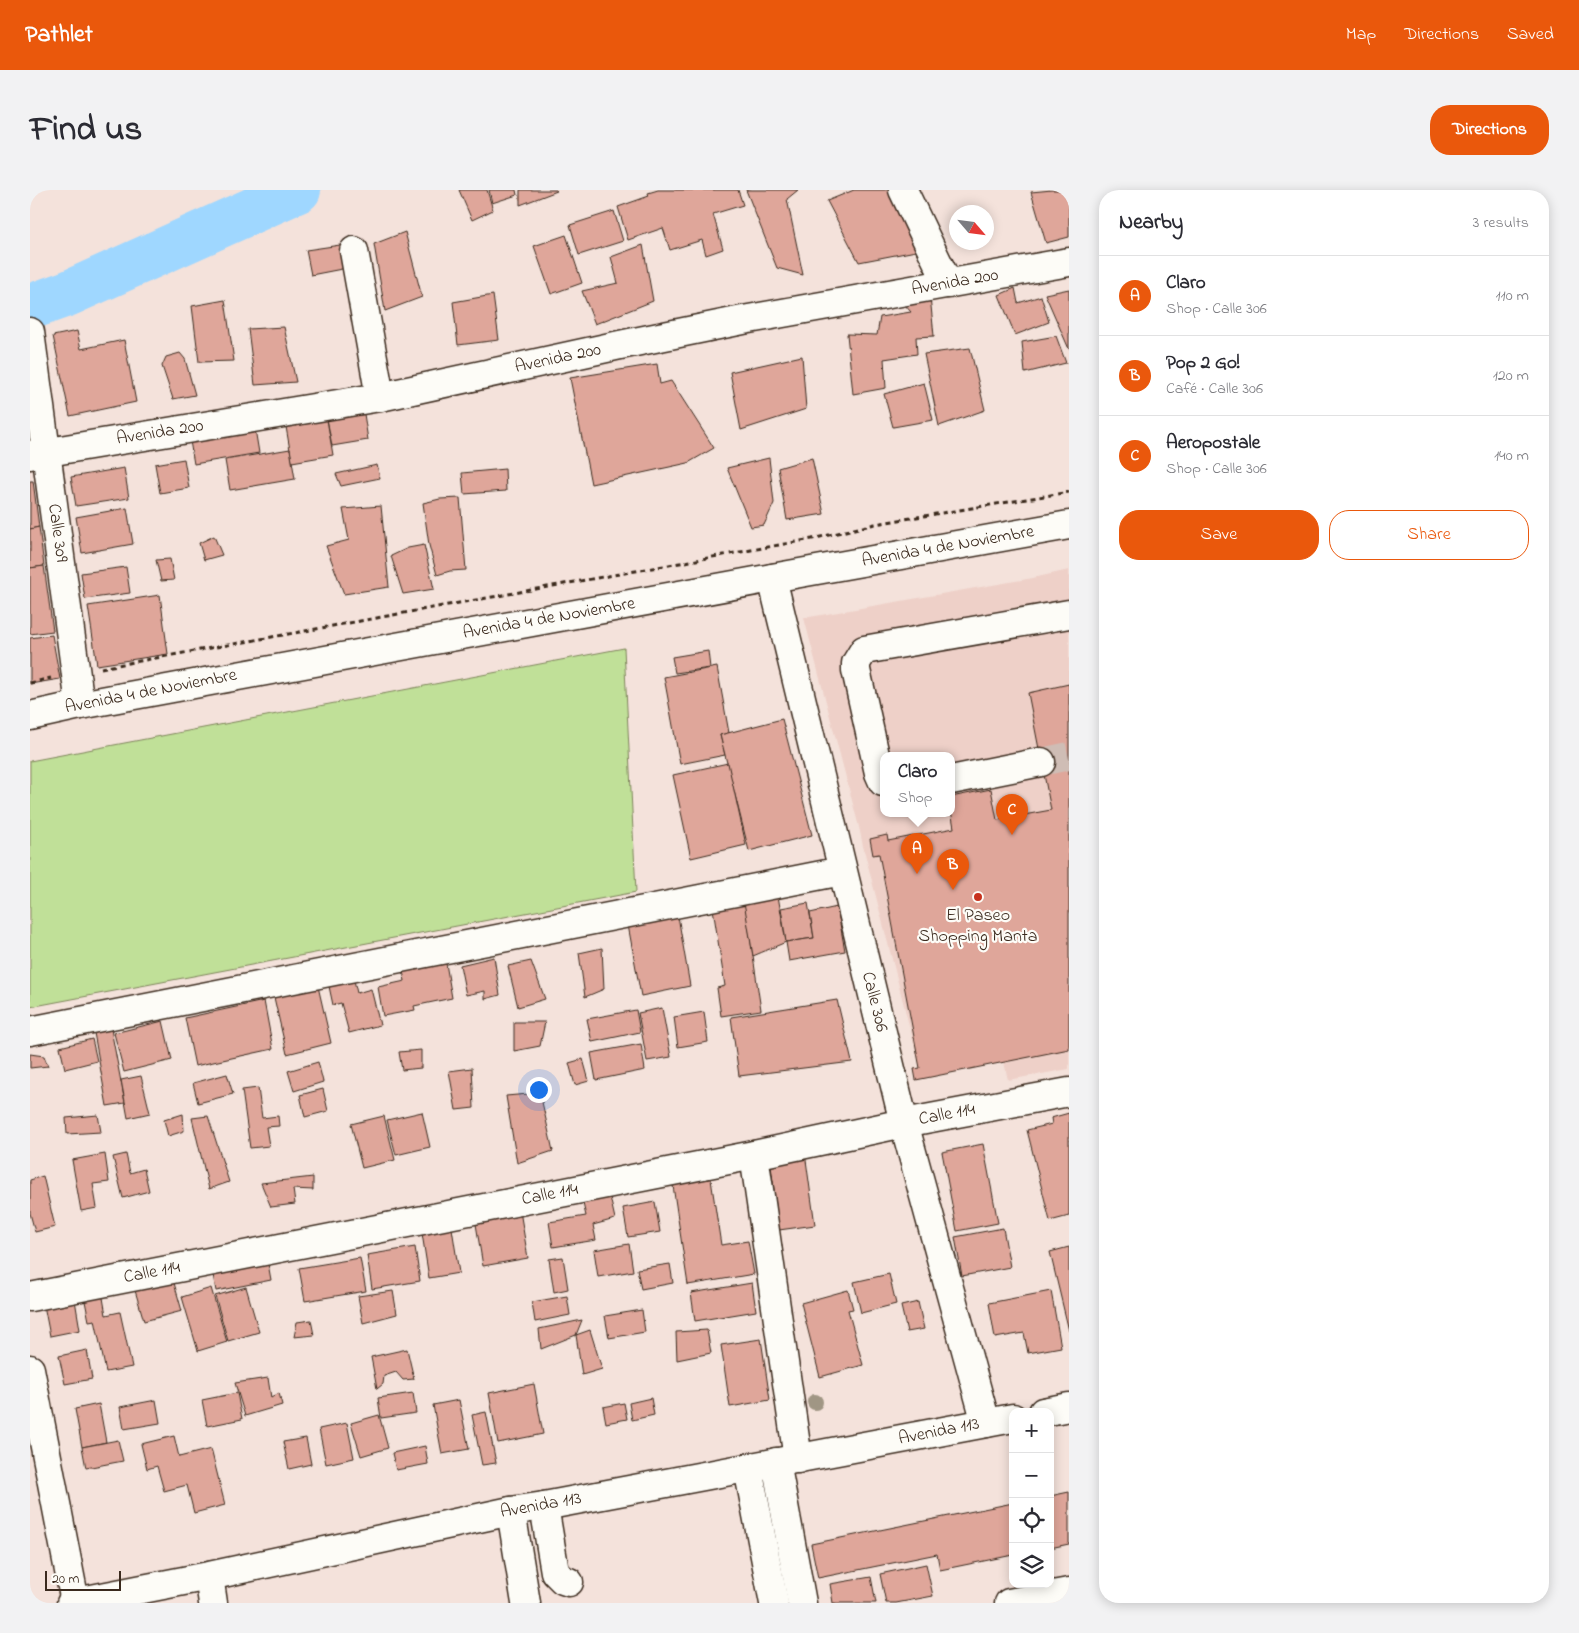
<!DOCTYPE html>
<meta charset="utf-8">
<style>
body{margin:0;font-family:"Indie Flower",sans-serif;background:#f2f2f3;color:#2b2b33}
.controls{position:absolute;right:15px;bottom:15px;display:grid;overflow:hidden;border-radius:10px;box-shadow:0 2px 12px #0003}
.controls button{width:45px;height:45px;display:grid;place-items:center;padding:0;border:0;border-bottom:1px solid #e1e1e2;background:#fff;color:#2b2b33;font:25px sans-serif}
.compass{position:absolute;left:919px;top:15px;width:45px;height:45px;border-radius:50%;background:#fff;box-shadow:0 2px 12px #0003;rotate:118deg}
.scale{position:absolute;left:15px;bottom:12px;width:76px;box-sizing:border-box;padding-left:5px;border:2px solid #3b2a1e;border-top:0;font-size:14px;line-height:18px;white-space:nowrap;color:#3b2a1e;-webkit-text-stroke:4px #fdfcf7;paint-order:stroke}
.you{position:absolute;left:508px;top:899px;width:18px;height:18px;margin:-12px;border:4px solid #fff;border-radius:50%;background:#1a73e8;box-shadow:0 0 0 8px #1a73e833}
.badge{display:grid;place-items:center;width:32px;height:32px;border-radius:50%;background:#ea580c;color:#fff;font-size:16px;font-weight:700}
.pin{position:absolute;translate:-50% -41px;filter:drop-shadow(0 1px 2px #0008)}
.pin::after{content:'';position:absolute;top:26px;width:18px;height:15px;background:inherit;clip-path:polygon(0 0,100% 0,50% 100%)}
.popup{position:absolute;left:850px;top:562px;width:75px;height:65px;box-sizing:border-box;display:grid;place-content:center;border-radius:10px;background:#fff;filter:drop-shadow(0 1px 4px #0005);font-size:16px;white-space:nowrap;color:#7c7c81}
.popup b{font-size:19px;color:#2b2b33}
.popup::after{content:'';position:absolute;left:50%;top:100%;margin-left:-10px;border:10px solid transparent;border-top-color:#fff}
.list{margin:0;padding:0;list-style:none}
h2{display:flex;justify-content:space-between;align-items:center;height:65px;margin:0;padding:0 20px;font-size:21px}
h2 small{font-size:16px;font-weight:400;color:#7c7c81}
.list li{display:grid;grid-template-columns:32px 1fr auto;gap:15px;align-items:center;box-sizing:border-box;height:80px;padding:0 20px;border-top:1px solid #e1e1e2}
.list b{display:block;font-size:19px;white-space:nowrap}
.list p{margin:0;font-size:16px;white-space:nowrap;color:#7c7c81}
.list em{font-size:16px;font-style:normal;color:#7c7c81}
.actions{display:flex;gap:10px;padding:15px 20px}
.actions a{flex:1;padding:11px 0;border:1px solid #ea580c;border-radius:20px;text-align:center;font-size:18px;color:#ea580c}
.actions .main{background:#ea580c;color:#fff}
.icon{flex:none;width:28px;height:28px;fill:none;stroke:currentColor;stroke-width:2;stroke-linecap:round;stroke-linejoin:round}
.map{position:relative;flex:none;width:1039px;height:1413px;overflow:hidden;border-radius:20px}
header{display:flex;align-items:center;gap:30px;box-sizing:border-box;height:70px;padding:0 25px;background:#ea580c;color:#fff}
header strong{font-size:24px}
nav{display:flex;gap:28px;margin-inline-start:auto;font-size:18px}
.intro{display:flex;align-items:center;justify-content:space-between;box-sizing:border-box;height:120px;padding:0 30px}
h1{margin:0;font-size:35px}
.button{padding:12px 22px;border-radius:20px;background:#ea580c;color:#fff;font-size:18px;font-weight:700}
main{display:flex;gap:30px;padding:0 30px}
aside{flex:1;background:#fff;border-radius:20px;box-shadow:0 2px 12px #0003}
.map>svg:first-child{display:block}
.built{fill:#eed0c8;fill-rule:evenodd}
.green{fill:#c0e098;stroke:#7e855b}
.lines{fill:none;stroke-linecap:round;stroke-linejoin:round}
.river{stroke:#9fd7ff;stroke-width:46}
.building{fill:#dfa69a;stroke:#3b2a1e}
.minor-tunnel{stroke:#cfbdb5;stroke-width:28;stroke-dasharray:28 14;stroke-linecap:butt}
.minor-casing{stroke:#3b2a1e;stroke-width:31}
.major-casing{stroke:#3b2a1e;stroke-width:31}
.path{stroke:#3b2a1e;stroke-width:3;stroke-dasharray:5 4;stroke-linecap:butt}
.minor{stroke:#fdfcf7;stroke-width:28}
.major{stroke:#fdfcf7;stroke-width:28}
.tree{fill:#a09684}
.poi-dot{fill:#c8321e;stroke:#fdfcf7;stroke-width:2}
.labels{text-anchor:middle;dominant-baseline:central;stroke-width:4.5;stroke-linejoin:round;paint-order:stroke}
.street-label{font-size:18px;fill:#3b2a1e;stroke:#fdfcf7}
.poi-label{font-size:18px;fill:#3b2a1e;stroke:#fdfcf7}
</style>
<header>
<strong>Pathlet</strong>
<nav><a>Map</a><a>Directions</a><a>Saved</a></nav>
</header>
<div class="intro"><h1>Find us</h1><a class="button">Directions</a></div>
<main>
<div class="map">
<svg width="1039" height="1413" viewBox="0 0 1039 1413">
<rect width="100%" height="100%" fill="#f4e2db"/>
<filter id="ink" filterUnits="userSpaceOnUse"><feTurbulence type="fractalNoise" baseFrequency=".02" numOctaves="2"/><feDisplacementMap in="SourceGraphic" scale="10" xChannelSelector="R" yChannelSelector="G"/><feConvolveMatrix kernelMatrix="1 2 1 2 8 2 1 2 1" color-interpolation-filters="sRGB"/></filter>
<g filter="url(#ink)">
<path class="built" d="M1039,380V879L978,890L974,872L886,890L884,879L890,878L833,656L829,637L774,428L1003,388ZM853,565H921V623H853Z"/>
<path class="green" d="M594,458L606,702L0,817V571Z"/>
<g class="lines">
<path class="river" d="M0,117L39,103L268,0"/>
</g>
<g class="building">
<path d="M429,0H457L463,20L442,30Z"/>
<path d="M459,0H486L487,5L462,13Z"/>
<path d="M490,0H526L527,1L490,15Z"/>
<path d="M628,0H708L713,15L683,24L693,59L676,65L672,50L640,60L633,38L598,50L588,17L619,6L618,3Z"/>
<path d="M716,0H768L757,9L773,85L747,78Z"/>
<path d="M824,0H863L891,60L829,72L797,11Z"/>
<path d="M1022,0H1036L1039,7V47L1016,53L1001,2Z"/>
<path d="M584,21L593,51L549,65L540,35Z"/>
<path d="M375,42L392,107L355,121L344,54Z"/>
<path d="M536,45L552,93L521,104L504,56Z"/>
<path d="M317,54V78L281,85L276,60Z"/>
<path d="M613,55L623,111L565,134L552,101L588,93L581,67Z"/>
<path d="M985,98L988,113L1011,106L1019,132L985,145L969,105Z"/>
<path d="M1039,99V159L1015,104Z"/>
<path d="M463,105L469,150L428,155L423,112Z"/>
<path d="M900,106L904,146L886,147L887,164L854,169L856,198L823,204L817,144L847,145L850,127L881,122L874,114Z"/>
<path d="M195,110L204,171L169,172L162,116Z"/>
<path d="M254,137L266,192L225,195L218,139Z"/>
<path d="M47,141L51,159L94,150L106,212L40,226L23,146Z"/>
<path d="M1026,146L1036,173L995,183L992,152Z"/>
<path d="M940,158L955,220L909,236L894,164Z"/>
<path d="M150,163L155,169L165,205L143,209L132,176L136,167Z"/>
<path d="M772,166L776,219L711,240L700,182Z"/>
<path d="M627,174L630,194L641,191L684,258L658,273L561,294L540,188Z"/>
<path d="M894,193L903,230L863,237L854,204Z"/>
<path d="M332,211L338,250L302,256L295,218Z"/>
<path d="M295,218L303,265L262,272L254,225Z"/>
<path d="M224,233L229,263L164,274L159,245Z"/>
<path d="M260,259L265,289L200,300L195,270Z"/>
<path d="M739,268L744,313L734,335L721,337L697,278Z"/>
<path d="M782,268L794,324L757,330L748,278Z"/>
<path d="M154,269L159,298L130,303L125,274Z"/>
<path d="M347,275L350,288L311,296L306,284Z"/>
<path d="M94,278L99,308L46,316L41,287Z"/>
<path d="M475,279L476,301L434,304L432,283Z"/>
<path d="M0,291H3L9,337L0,339Z"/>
<path d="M430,308L436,380L420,381L407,385L399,355L393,313L410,309Z"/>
<path d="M351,316L359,397L314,404L296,356L319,350L313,319Z"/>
<path d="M97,318L103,354L52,363L46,327Z"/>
<path d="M9,337L14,376L0,378V339Z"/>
<path d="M184,346L192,365L174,370L169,353Z"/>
<path d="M394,355L404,399L373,404L361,366L378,358Z"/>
<path d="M140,369L144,390L131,391L126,370Z"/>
<path d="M14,376L23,441L0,444V378Z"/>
<path d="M96,377L100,403L55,409L51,383Z"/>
<path d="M130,405L138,464L67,475L58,416Z"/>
<path d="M22,445L30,489L0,494V448Z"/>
<path d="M678,461L680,478L645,483L642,467Z"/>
<path d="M687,477L699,543L690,545L695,565L650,574L634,487Z"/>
<path d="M1039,494V859L886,890L884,879L890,878L849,664L843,665L840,649L857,645L858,651L924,638L921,620V607L961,599L967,630L1021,620L998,503Z"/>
<path d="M752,529L782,645L719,661L690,545Z"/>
<path d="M698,573L716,655L661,668L643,585Z"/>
<path d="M714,706L731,820L691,826L687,798L695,796L682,712Z"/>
<path d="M748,706L756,752L723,766L714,712Z"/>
<path d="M778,713L784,748L756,752L751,718Z"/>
<path d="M807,717L815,761L759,771L756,752L784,748L780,723Z"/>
<path d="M648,726L660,796L611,806L598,735Z"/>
<path d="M572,758L574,799L555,807L549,763Z"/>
<path d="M414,762L422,808L384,816L385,820L353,826L348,797L375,791L371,771Z"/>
<path d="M464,767L470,805L455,809V801L436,805L430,775Z"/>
<path d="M501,771L515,809L488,817L478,776Z"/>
<path d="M322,782L327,803L341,799L350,835L319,843L311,813L303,815L297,787Z"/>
<path d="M287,792L301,853L257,864L243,803Z"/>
<path d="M807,810L822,872L709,886L701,827Z"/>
<path d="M234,811L243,859L165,876L155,828Z"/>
<path d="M632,818L641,867L617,871L608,823Z"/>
<path d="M606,820L610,842L562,852L557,829Z"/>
<path d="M674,822L678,852L648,857L644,827Z"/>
<path d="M133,831L142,870L94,882L84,843Z"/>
<path d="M484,832H515L510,856L484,861Z"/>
<path d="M80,834L95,913L77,916L63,837Z"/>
<path d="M62,849L67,871L35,879L30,857Z"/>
<path d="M611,854L615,880L566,890L561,863Z"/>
<path d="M391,860V878L372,880L369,862Z"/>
<path d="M0,864L14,866L18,876L0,878Z"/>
<path d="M553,869L559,891L545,895L539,873Z"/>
<path d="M288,872L293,892L264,901L258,881Z"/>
<path d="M442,878L444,918L426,920L419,881Z"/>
<path d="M197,884L203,904L168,913L163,893Z"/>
<path d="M111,886L120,923L98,928L91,890Z"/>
<path d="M228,898L232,928L248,926L249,936L236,937L239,956L220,958L212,900Z"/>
<path d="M293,899L298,921L275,927L270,905Z"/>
<path d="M510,903L523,961L487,973L476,906Z"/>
<path d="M392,922L400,957L366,965L357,930Z"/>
<path d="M1039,923V1026L1020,1031L997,940L1022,934L1021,928Z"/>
<path d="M153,924L154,941L138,946L134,930Z"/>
<path d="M68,925L71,942L37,944L36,928Z"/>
<path d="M178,926L199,992L179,999L162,928Z"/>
<path d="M354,926L365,970L332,978L321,934Z"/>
<path d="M953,954L968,1033L927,1041L912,962Z"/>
<path d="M775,963L785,1035L749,1040L740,968Z"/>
<path d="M75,964L79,992L63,994L67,1018L51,1021L42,970Z"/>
<path d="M96,964L100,983L114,979L119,1001L93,1008L83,967Z"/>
<path d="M680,983L691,1055L718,1051L724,1084L658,1095L642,989Z"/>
<path d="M13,986L25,1037L5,1042L0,1023V990Z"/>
<path d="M283,987V1000L263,999L265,1014L241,1017L231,993Z"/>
<path d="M578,998L585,1029L563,1035L566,1050L523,1057L519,1032L556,1026L551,1005Z"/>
<path d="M625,1012L630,1042L598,1047L593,1018Z"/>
<path d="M490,1021L498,1068L453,1076L445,1028Z"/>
<path d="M421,1032L429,1083L399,1088L391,1037Z"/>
<path d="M973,1038L980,1077L932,1086L925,1047Z"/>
<path d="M599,1054L603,1081L568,1087L564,1060Z"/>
<path d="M385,1057L390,1091L342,1099L337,1065Z"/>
<path d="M1039,1057V1141L1020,1062Z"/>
<path d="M533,1067L538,1099L524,1102L519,1069Z"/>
<path d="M237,1068L241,1090L186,1101L182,1079Z"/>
<path d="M330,1068L336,1101L275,1111L269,1078Z"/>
<path d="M640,1074L643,1093L611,1099L607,1079Z"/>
<path d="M859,1084L866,1114L831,1123L824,1092Z"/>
<path d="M142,1086L152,1121L114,1131L104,1097Z"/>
<path d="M722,1093L726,1121L665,1131L661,1103Z"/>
<path d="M216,1097L229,1142L198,1151L185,1106Z"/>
<path d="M181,1098L197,1152L168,1161L152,1107Z"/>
<path d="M818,1100L823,1119L818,1120L833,1175L790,1187L771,1113Z"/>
<path d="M363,1101L367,1124L333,1133L328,1106Z"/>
<path d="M1021,1101L1031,1157L998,1163L994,1143L965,1148L959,1113Z"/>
<path d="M72,1102L76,1125L90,1122L102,1177L76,1182L65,1130L59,1131L54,1106Z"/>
<path d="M44,1104L50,1140L20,1146L13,1110Z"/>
<path d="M537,1106L540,1125L505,1132L502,1112Z"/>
<path d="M888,1112L894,1139L877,1142L871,1116Z"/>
<path d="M612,1120L615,1142L579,1148L575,1126Z"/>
<path d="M281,1130L284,1145L264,1147L267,1132Z"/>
<path d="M552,1130L546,1145L511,1159L509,1139Z"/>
<path d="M560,1140L572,1179L552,1185L546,1145Z"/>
<path d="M677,1140L681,1163L647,1170L646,1142Z"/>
<path d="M731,1149L740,1210L700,1217L691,1155Z"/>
<path d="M377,1159L384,1189L373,1190L366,1182L354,1186L353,1194L347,1199L341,1167Z"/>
<path d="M57,1160L62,1189L35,1194L29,1166Z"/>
<path d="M238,1188L241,1208L249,1203L252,1215L215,1226L205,1193Z"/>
<path d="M504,1194L513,1244L468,1253L459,1203Z"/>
<path d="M207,1203L212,1229L177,1236L172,1210Z"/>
<path d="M383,1203L386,1223L351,1228L348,1208Z"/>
<path d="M621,1208L624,1225L602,1230L599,1213Z"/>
<path d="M126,1210L130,1233L94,1239L90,1217Z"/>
<path d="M429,1210L439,1259L412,1264L403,1215Z"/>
<path d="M594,1213L597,1229L576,1233L573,1217Z"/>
<path d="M69,1214L76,1252L52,1257L45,1219Z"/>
<path d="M456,1222L466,1273L452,1275L442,1225Z"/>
<path d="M349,1225L358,1258L331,1266L321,1233Z"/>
<path d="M317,1233L324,1268L296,1274L289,1239Z"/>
<path d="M144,1246L149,1267L181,1259L195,1315L164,1323L157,1295L134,1301L127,1276L117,1279L111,1254Z"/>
<path d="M276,1248L281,1274L259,1279L253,1252Z"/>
<path d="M88,1250L93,1271L56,1278L52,1257Z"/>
<path d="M395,1256L398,1274L366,1280L362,1263Z"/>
<path d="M1039,1302V1354L1020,1358V1306Z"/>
<path d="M983,1313V1365L910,1380L907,1364L788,1388L781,1354Z"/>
<path d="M896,1374L903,1406L866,1413H856L850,1384Z"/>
<path d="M841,1387L846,1413H803L800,1394Z"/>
</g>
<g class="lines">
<path class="minor-tunnel" d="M1011,572L1039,566"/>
<g class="minor-casing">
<g id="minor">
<path d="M873,0L918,94"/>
<path d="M324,61L350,207"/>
<path d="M0,142L50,515"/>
<path d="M0,265L350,207L590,155L713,130L1039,72"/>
<path d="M742,388L874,933L956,1233"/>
<path d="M921,590L1011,572"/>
<path d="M853,592L849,583L826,480V473L834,460L1039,424"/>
<path d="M0,841L812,681"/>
<path d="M724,965L768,1269"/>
<path d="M0,1107L724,965L874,933L1039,902"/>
<path d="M0,1179L45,1412"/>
<path d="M746,1272L772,1413"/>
<path d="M718,1278L744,1413"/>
<path d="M514,1316L525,1382L533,1390L539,1392"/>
<path d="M481,1321L496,1413"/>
<path d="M179,1386L183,1413"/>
<path d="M979,1413L1039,1402"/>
</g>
</g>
<g class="major-casing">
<g id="major">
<path d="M0,526L50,515L742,388L1039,335"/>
<path d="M1013,1222L1039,1217"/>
<path d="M41,1413L179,1386L481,1321L514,1316L983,1228"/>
</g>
</g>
<g class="path">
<path d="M71,478L782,349L845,334L1039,302"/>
<path d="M0,493L21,488"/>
</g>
<use href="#minor" class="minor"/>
<use href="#major" class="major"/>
</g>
<circle class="tree" cx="785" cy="1212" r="8"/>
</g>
<circle class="poi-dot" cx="948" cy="707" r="5"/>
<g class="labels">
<g class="street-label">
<text transform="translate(925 93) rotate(-10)">Avenida 200</text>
<text transform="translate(528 169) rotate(-12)">Avenida 200</text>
<text transform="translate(130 243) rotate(-9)">Avenida 200</text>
<text transform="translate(27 343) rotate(82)">Calle 309</text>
<text transform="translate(918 357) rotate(-10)">Avenida 4 de Noviembre</text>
<text transform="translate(519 429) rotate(-10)">Avenida 4 de Noviembre</text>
<text transform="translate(121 502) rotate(-11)">Avenida 4 de Noviembre</text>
<text transform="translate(844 812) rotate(76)">Calle 306</text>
<text transform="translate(917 925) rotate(-11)">Calle 114</text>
<text transform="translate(520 1005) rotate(-11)">Calle 114</text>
<text transform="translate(122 1083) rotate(-11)">Calle 114</text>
<text transform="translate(909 1242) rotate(-11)">Avenida 113</text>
<text transform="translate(511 1316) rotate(-10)">Avenida 113</text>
</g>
<g class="poi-label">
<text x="948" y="726">El Paseo<tspan x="948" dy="21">Shopping Manta</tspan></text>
</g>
</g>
</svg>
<div class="controls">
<button>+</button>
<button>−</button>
<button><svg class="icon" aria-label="locate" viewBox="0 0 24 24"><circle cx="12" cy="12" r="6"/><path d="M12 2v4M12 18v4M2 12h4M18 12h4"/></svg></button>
<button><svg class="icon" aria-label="layers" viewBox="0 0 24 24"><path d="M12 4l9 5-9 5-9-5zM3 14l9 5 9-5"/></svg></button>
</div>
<svg class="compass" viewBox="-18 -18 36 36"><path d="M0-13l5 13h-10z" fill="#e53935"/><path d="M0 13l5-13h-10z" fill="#7c7c81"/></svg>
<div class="scale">20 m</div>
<div class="you"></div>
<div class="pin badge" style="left:887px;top:684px">A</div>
<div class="popup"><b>Claro</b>Shop</div>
<div class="pin badge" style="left:923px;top:700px">B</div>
<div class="pin badge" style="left:982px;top:645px">C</div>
</div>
<aside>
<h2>Nearby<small>3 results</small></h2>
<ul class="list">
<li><span class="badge">A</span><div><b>Claro</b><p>Shop · Calle 306</p></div><em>110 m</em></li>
<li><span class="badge">B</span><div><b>Pop 2 Go!</b><p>Café · Calle 306</p></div><em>120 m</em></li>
<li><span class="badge">C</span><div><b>Aeropostale</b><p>Shop · Calle 306</p></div><em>140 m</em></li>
</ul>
<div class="actions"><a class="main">Save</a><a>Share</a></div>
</aside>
</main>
